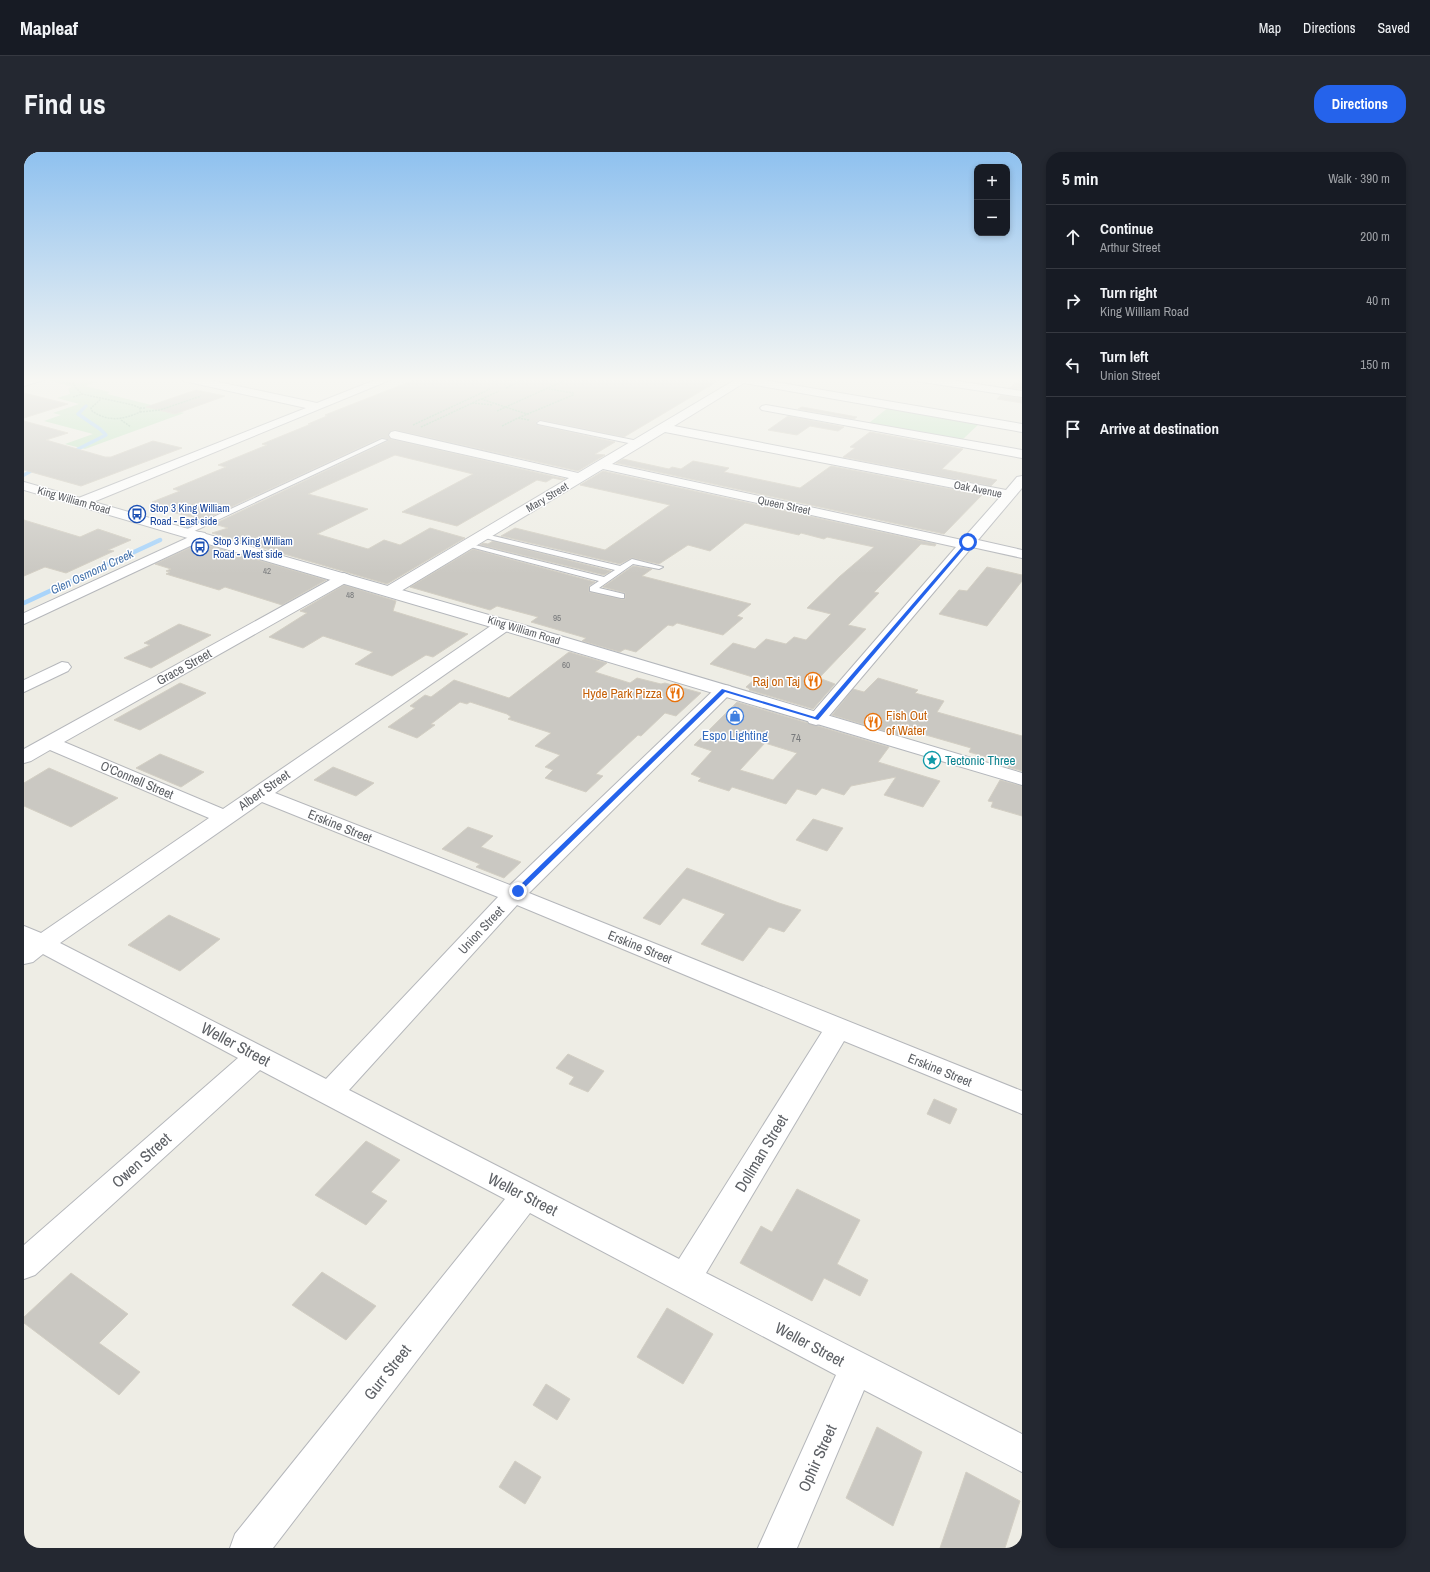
<!DOCTYPE html>
<meta charset="utf-8">
<style>
body{margin:0;font-family:"Archivo Narrow",sans-serif;background:#242831;color:#f1f3f6}
.controls{position:absolute;right:12px;top:12px;display:grid;overflow:hidden;border-radius:8px;box-shadow:0 2px 6px #0003}
.controls button{width:36px;height:36px;display:grid;place-items:center;padding:0;border:0;border-bottom:1px solid #363941;background:#171b24;color:#f1f3f6;font:20px sans-serif}
.stop{position:absolute;width:12px;height:12px;margin:-9px;border:3px solid #2563eb;border-radius:50%;background:#fff}
.stop.end{background:#2563eb;border-color:#fff;box-shadow:0 1px 4px #0008}
.list{margin:0;padding:0;list-style:none}
h2{display:flex;justify-content:space-between;align-items:center;height:52px;margin:0;padding:0 16px;font-size:17px}
h2 small{font-size:13px;font-weight:400;color:#9ea1a6}
.list li{display:grid;grid-template-columns:26px 1fr auto;gap:12px;align-items:center;box-sizing:border-box;height:64px;padding:0 16px;border-top:1px solid #363941}
.list b{display:block;font-size:15px;white-space:nowrap}
.list p{margin:0;font-size:13px;white-space:nowrap;color:#9ea1a6}
.list em{font-size:13px;font-style:normal;color:#9ea1a6}
.icon{flex:none;width:22px;height:22px;fill:none;stroke:currentColor;stroke-width:2;stroke-linecap:round;stroke-linejoin:round}
.map{position:relative;flex:none;width:998px;height:1396px;overflow:hidden;border-radius:16px}
header{display:flex;align-items:center;gap:24px;box-sizing:border-box;height:56px;padding:0 20px;background:#171b24;border-bottom:1px solid #363941}
header strong{font-size:19px}
nav{display:flex;gap:22px;margin-inline-start:auto;font-size:14px}
.intro{display:flex;align-items:center;justify-content:space-between;box-sizing:border-box;height:96px;padding:0 24px}
h1{margin:0;font-size:28px}
.button{padding:10px 18px;border-radius:16px;background:#2563eb;color:#fff;font-size:14px;font-weight:700}
main{display:flex;gap:24px;padding:0 24px}
aside{flex:1;background:#171b24;border-radius:16px;box-shadow:0 2px 6px #0003}
.map>svg:first-child{display:block}
.green{fill:#c3e5c4}
.lines{fill:none;stroke-linecap:round;stroke-linejoin:round}
.stream-far1{stroke:#a9d4fa;stroke-width:3.5}
.stream{stroke:#a9d4fa;stroke-width:4.5}
.building{fill:#cac8c2;stroke:#d3cfc4;fill-rule:evenodd}
.lane-casing{stroke:#b5b7bb;stroke-width:2}
.street-casing{stroke:#b5b7bb;stroke-width:2}
.secondary-casing{stroke:#b4b7bc;stroke-width:2}
.path{stroke:#9dc5aa;stroke-width:1.5;stroke-dasharray:2 1;stroke-linecap:butt}
.lane{fill:#fff;fill-rule:evenodd}
.street{fill:#fff;fill-rule:evenodd}
.secondary{fill:#fff;fill-rule:evenodd}
.route{fill:#2563eb}
.labels{text-anchor:middle;dominant-baseline:central;stroke-width:3;stroke-linejoin:round;paint-order:stroke}
.far-number-label{font-size:9px;fill:#787a7c}
.far-street-label{font-size:11px;fill:#5d6065;stroke:#fff}
.far-transit-label{font-size:11px;fill:#164399;stroke:#fff;text-anchor:start}
.number-label{font-size:11px;fill:#787a7c}
.far-water-label{font-size:12px;font-style:italic;fill:#4674ac;stroke:#fff}
.street-label{font-size:13px;fill:#5d6065;stroke:#fff}
.food-label{font-size:13px;fill:#c56008;stroke:#fff;text-anchor:end}
.shop-label{font-size:13px;fill:#366cbe;stroke:#fff}
.culture-label{font-size:13px;fill:#0d838f;stroke:#fff;text-anchor:start}
.near-street-label{font-size:16px;fill:#5d6065;stroke:#fff}
</style>
<header>
<strong>Mapleaf</strong>
<nav><a>Map</a><a>Directions</a><a>Saved</a></nav>
</header>
<div class="intro"><h1>Find us</h1><a class="button">Directions</a></div>
<main>
<div class="map">
<svg width="998" height="1396" viewBox="0 0 998 1396">
<rect width="100%" height="100%" fill="#eeede5"/>
<g class="green">
<path d="M30,226H55L72,230L61,234L86,240L83,242L160,261L61,297L41,292L69,282L20,269L37,263L29,261L55,252L33,246L46,242L44,236L49,235L23,228Z"/>
<path d="M865,255L956,271L938,288L845,271Z"/>
</g>
<g class="lines">
<g class="stream-far1">
<path d="M48,300L82,283L76,277L54,262L62,254"/>
<path d="M0,323L12,316"/>
</g>
<g class="stream">
<path d="M164,375L186,364"/>
<path d="M0,451L136,388"/>
</g>
</g>
<g class="building">
<path d="M395,226H468L471,230L477,226H699L600,285L516,268L512,270L514,273L591,290L571,302L581,303L554,319L371,278L367,279L364,284L367,287L541,327L538,328L529,326L522,330L513,328L433,374L378,360L449,322L371,303L284,342L344,357L293,382L344,397L360,388L376,393L406,376L441,386L363,432L188,381L204,376L190,372L364,289L363,287L357,286L179,368L148,360L153,357L128,350L156,339L149,337L202,315L194,313L243,293L238,292L287,272H284L303,264L301,263Z"/>
<path d="M996,226H998V237L986,236Z"/>
<path d="M172,238L201,244L151,262L122,255Z"/>
<path d="M0,241L44,252L0,266Z"/>
<path d="M977,243L998,246V251L973,247Z"/>
<path d="M778,255L833,265L830,267L774,257Z"/>
<path d="M764,264L820,275L814,279L786,274L773,283L744,278Z"/>
<path d="M0,269L44,281L22,288L81,305H87L129,289L158,296L57,334L0,318Z"/>
<path d="M846,280L939,297L918,317L973,328L967,334L819,305L831,296L826,295Z"/>
<path d="M599,307L645,317L648,315L657,317L669,309L705,316L700,320L776,336L807,314L958,343L920,382L592,311Z"/>
<path d="M579,319L912,392L911,394L897,392L850,440L855,441L824,473L842,477L795,526L811,532L789,557L725,538L726,537L722,535L732,526L686,512L709,491L731,497L742,487L762,492L770,485L782,488L807,462L783,456L815,425L850,395L803,385L800,387L777,381L775,383L721,371L686,399L664,393L635,412L608,406L596,412L477,384L491,376L581,398L646,353L556,333Z"/>
<path d="M0,368L56,385L74,377L107,388L84,398L90,399L42,421L21,415L0,424Z"/>
<path d="M469,389L587,419L580,423L456,393L459,391L464,392Z"/>
<path d="M176,391L302,428L258,453L201,435L195,438L142,422L146,420L142,419L147,417L131,412Z"/>
<path d="M449,397L571,430L565,434V440L597,447H601V441L579,435L609,414L628,417L618,424L727,452L713,464L719,466L699,483L653,471L649,474L644,473L612,500L601,497L596,500L558,489L562,486L507,470L514,465L473,454L466,458L386,435Z"/>
<path d="M963,415L998,423V429L963,474L915,462L935,438L943,439Z"/>
<path d="M320,433L372,449L369,459L444,482L409,505L402,503L368,524L331,512L349,500L299,484L279,496L245,485L283,461L276,459Z"/>
<path d="M155,472L187,483L127,516L100,506L126,493L120,491Z"/>
<path d="M545,500L583,511L571,520L606,531L613,526L637,532L641,531L677,541L652,564L641,561L617,584L614,583L572,622L579,624L562,640L521,626L529,618L521,615L536,603L511,594L527,581L484,567L487,565L483,562L446,550L443,552L436,550L407,572L411,573L393,586L364,575L391,556L386,554L401,543L407,545L430,528L485,546Z"/>
<path d="M854,526L894,538L891,541L920,549L913,560L998,584V619L984,615L986,612L945,600L947,596L895,581L893,583L876,579L874,583L808,563L829,537L840,540Z"/>
<path d="M156,531L182,541L116,578L90,568Z"/>
<path d="M713,550L865,595L854,610L916,629L899,655L860,643L872,625L827,634L820,643L798,636L792,643L773,637L762,652L708,635L705,639L674,629L677,626L667,622L688,599L670,593ZM741,591L773,601L749,628L716,618Z"/>
<path d="M136,602L180,620L157,635L112,616Z"/>
<path d="M309,615L350,631L332,644L290,628Z"/>
<path d="M25,616L94,646L47,675L0,654V631Z"/>
<path d="M976,628L998,634V664L967,655L969,650L964,649Z"/>
<path d="M789,667L819,676L803,699L772,688Z"/>
<path d="M444,675L469,684L457,695L497,710L480,726L452,715L456,712L418,697Z"/>
<path d="M663,716L755,751L777,758L760,780L745,775L719,809L677,792L701,762L659,746L636,773L619,766Z"/>
<path d="M145,763L196,787L156,819L104,793Z"/>
<path d="M544,902L580,919L564,940L545,932L550,925L532,916Z"/>
<path d="M910,947L933,957L926,972L903,962Z"/>
<path d="M342,989L376,1008L347,1040L363,1049L342,1073L291,1043Z"/>
<path d="M773,1037L836,1068L813,1112L844,1128L836,1144L800,1126L788,1149L716,1111L737,1074L748,1080Z"/>
<path d="M298,1120L352,1154L322,1188L268,1153Z"/>
<path d="M47,1121L104,1162L75,1191L116,1220L95,1243L0,1171V1165Z"/>
<path d="M643,1156L689,1182L659,1232L613,1205Z"/>
<path d="M522,1232L546,1247L533,1268L509,1253Z"/>
<path d="M853,1275L898,1300L869,1374L822,1346Z"/>
<path d="M491,1309L517,1325L501,1352L475,1335Z"/>
<path d="M942,1320L996,1349L981,1396H916Z"/>
</g>
<g class="lines">
<g class="lane-casing">
<g id="lane">
<path d="M469,226H476L471,229Z"/>
<path d="M516,269L614,289L617,291L614,293L514,272L513,271Z"/>
<path d="M358,287L363,288L164,382L157,380Z"/>
<path d="M457,381L596,414L608,407L639,415L635,417L609,412L575,436L600,442V446H597L566,439V435L575,429L439,393L443,391L580,425L591,418L457,385Z"/>
</g>
</g>
<g class="street-casing">
<g id="street">
<path d="M4,226H21L20,228L0,234V228Z"/>
<path d="M155,226H176L293,251L356,226H371L62,353H52L50,350L52,347L282,256L160,229Z"/>
<path d="M714,226H727L998,272V280L720,231L650,274L982,338L993,325L998,324V336L954,388L998,398V406L948,395L799,571L792,573L785,571L783,567L932,395L579,317L372,442H360L358,439L360,436L545,326L367,286L365,283L367,280L371,279L554,321ZM641,280L976,345L938,388L588,312Z"/>
<path d="M893,226H914L998,239V245L898,230L894,229Z"/>
<path d="M742,253L998,298V306L738,258L736,256L738,254Z"/>
<path d="M176,380L181,381L183,384L181,387L0,472V461Z"/>
<path d="M320,421L325,423L328,426L325,429L40,590L199,657L474,469L480,468L486,469L488,473L486,477L251,641L486,733L694,534L700,533L706,534L709,538L706,542L505,741L998,939V962L820,889L682,1121L998,1282V1320L840,1238L773,1396H734L812,1223L506,1061L249,1396H206L211,1382L481,1047L236,918L11,1123L0,1127V1093L214,906L19,802L9,810L0,812V774L17,781L185,666L26,598L7,609L0,611V597L315,423ZM238,650L474,745L302,927L36,791ZM493,753L798,880L655,1107L325,938Z"/>
<path d="M38,510L44,511L47,515L44,519L0,540V528Z"/>
</g>
</g>
<g class="secondary-casing">
<path id="secondary" d="M0,330L486,469L998,621V633L474,477L0,338Z"/>
</g>
<g class="path">
<path d="M45,226L49,228L51,235L58,242L109,253L116,256V260C99,268 84,270 68,259L67,256L77,247"/>
<path d="M39,230L50,232"/>
<path d="M482,236L502,226"/>
<path d="M49,245L58,242"/>
<path d="M458,247L475,239"/>
<path d="M448,251L469,253"/>
<path d="M116,256H122"/>
<path d="M473,259L546,226"/>
<path d="M116,260L136,258L177,244"/>
<path d="M97,268L107,275"/>
<path d="M505,268L494,266L549,243V241L525,237"/>
<path d="M389,273L466,237"/>
<path d="M478,274L494,266"/>
<path d="M397,275L457,247L503,262"/>
</g>
<use href="#lane" class="lane"/>
<use href="#street" class="street"/>
<use href="#secondary" class="secondary"/>
</g>
<linearGradient id="sky" x2="0" y2="1"><stop stop-color="#8fc1ef"/><stop offset="0.54" stop-color="#f7f7f3"/><stop offset="1" stop-color="#f7f7f3" stop-opacity="0"/></linearGradient>
<rect width="998" height="422" fill="url(#sky)"/>
<path class="route" d="M943,389L946,390L794,568L701,540L496,740H492V737L698,537L791,565Z"/>
<defs>
<g id="bus-ring" transform="scale(0.9)"><circle r="9.5" fill="#fff" stroke="#1a4fb4" stroke-width="1.5"/><path d="M-5-6H5V4H4V6H2V4H-2V6H-4V4H-5ZM-3.5-4V0h7V-4ZM-3.5 1.2v1.5H-2V1.2ZM2 1.2v1.5H3.5V1.2Z" fill="#1a4fb4"/></g>
<g id="restaurant-ring" transform="scale(0.9)"><circle r="9.5" fill="#fff" stroke="#e8710a" stroke-width="1.5"/><path d="M-5-6h1v4h1v-4h1v4h1v-4h1v5L-1.5 .5V6h-2V.5L-5-1ZM5-6V6H3V1.5H1.5Q1.5-4 5-6Z" fill="#e8710a"/></g>
<g id="shop-ring" transform="scale(0.9)"><circle r="9.5" fill="#fff" stroke="#3f7fe0" stroke-width="1.5"/><path d="M-5-2.5h2.3a2.7 3.5 0 0 1 5.4 0H5L5.5 6h-11ZM-1.5-2.5h3a1.5 2.3 0 0 0-3 0Z" fill="#3f7fe0"/></g>
<g id="sight-ring" transform="scale(0.9)"><circle r="9.5" fill="#fff" stroke="#0f9aa8" stroke-width="1.5"/><path d="M0-6L1.8-2.2L6-1.7L2.9 1.2L3.7 5.4L0 3.3L-3.7 5.4L-2.9 1.2L-6-1.7L-1.8-2.2Z" fill="#0f9aa8"/></g>
</defs>
<g fill-rule="evenodd">
<use href="#bus-ring" x="113" y="362"/>
<use href="#bus-ring" x="176" y="395"/>
<use href="#restaurant-ring" x="789" y="529"/>
<use href="#restaurant-ring" x="651" y="541"/>
<use href="#shop-ring" x="711" y="564"/>
<use href="#restaurant-ring" x="849" y="570"/>
<use href="#sight-ring" x="908" y="608"/>
</g>
<g class="labels">
<g class="far-number-label">
<text x="243" y="419">42</text>
<text x="326" y="443">48</text>
<text x="533" y="466">95</text>
<text x="542" y="513">60</text>
</g>
<g class="far-street-label">
<text transform="translate(954 337) rotate(11)">Oak Avenue</text>
<text transform="translate(523 345) rotate(-31)">Mary Street</text>
<text transform="translate(50 348) rotate(16)">King William Road</text>
<text transform="translate(760 353) rotate(12)">Queen Street</text>
<text transform="translate(500 478) rotate(17)">King William Road</text>
</g>
<g class="far-transit-label">
<text x="126" y="356">Stop 3 King William<tspan x="126" dy="13">Road - East side</tspan></text>
<text x="189" y="389">Stop 3 King William<tspan x="189" dy="13">Road - West side</tspan></text>
</g>
<g class="number-label">
<text x="772" y="586">74</text>
</g>
<g class="far-water-label">
<text transform="translate(68 420) rotate(-25)">Glen Osmond Creek</text>
</g>
<g class="street-label">
<text transform="translate(160 515) rotate(-29)">Grace Street</text>
<text transform="translate(113 628) rotate(23)">O'Connell Street</text>
<text transform="translate(240 638) rotate(-35)">Albert Street</text>
<text transform="translate(316 674) rotate(22)">Erskine Street</text>
<text transform="translate(457 778) rotate(-47)">Union Street</text>
<text transform="translate(616 795) rotate(22)">Erskine Street</text>
<text transform="translate(916 918) rotate(22)">Erskine Street</text>
</g>
<g class="food-label">
<text x="776" y="529">Raj on Taj</text>
<text x="638" y="541">Hyde Park Pizza</text>
<text x="862" y="563" text-anchor="start">Fish Out<tspan x="862" dy="15">of Water</tspan></text>
</g>
<g class="shop-label">
<text x="711" y="583">Espo Lighting</text>
</g>
<g class="culture-label">
<text x="921" y="608">Tectonic Three</text>
</g>
<g class="near-street-label">
<text transform="translate(212 892) rotate(28)">Weller Street</text>
<text transform="translate(737 1001) rotate(-59)">Dollman Street</text>
<text transform="translate(117 1008) rotate(-42)">Owen Street</text>
<text transform="translate(499 1042) rotate(27)">Weller Street</text>
<text transform="translate(786 1192) rotate(28)">Weller Street</text>
<text transform="translate(363 1220) rotate(-52)">Gurr Street</text>
<text transform="translate(793 1306) rotate(-66)">Ophir Street</text>
</g>
</g>
</svg>
<div class="controls">
<button>+</button>
<button>−</button>
</div>
<div class="stop" style="left:944px;top:390px"></div>
<div class="stop end" style="left:494px;top:739px"></div>
</div>
<aside>
<h2>5 min<small>Walk · 390 m</small></h2>
<ul class="list">
<li><svg class="icon" aria-label="ahead" viewBox="0 0 24 24"><path d="M12 20V5M6 11l6-6 6 6"/></svg><div><b>Continue</b><p>Arthur Street</p></div><em>200 m</em></li>
<li><svg class="icon" aria-label="right" viewBox="0 0 24 24"><path d="M7 20v-9h11M14 6l5 5-5 5"/></svg><div><b>Turn right</b><p>King William Road</p></div><em>40 m</em></li>
<li><svg class="icon" aria-label="left" viewBox="0 0 24 24"><path d="M17 20v-9H6M10 6l-5 5 5 5"/></svg><div><b>Turn left</b><p>Union Street</p></div><em>150 m</em></li>
<li><svg class="icon" aria-label="arrive" viewBox="0 0 24 24"><path d="M6 21V4h12l-3 4 3 4H6"/></svg><div><b>Arrive at destination</b></div></li>
</ul>
</aside>
</main>
